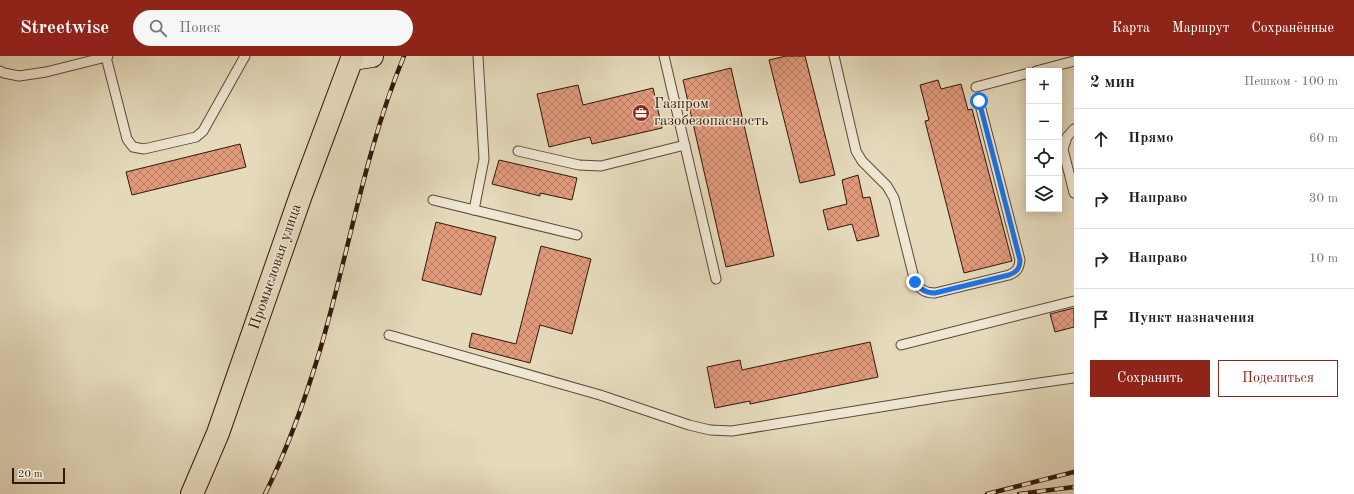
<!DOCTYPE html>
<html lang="ru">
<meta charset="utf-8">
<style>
body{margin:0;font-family:"Old Standard TT",serif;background:#f6f6f6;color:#222}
.controls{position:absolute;right:12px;top:12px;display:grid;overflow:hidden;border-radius:0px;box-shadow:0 2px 10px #0003}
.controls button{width:36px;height:36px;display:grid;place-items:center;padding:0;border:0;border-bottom:1px solid #e0e0e0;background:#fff;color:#222;font:20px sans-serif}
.scale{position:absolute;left:12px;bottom:10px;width:53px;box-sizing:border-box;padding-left:4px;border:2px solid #341608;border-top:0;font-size:11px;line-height:14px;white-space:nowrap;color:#341608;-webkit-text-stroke:3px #eee7d3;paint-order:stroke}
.stop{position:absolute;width:12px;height:12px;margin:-9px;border:3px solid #1a73e8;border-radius:50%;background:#fff}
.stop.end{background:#1a73e8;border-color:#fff;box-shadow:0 1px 4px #0008}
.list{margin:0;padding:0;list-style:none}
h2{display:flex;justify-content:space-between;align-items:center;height:52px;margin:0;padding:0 16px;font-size:17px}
h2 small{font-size:13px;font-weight:400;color:#767676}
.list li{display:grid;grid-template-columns:26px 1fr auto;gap:12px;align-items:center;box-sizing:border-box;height:60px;padding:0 16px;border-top:1px solid #e0e0e0}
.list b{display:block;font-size:15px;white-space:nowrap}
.list em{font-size:13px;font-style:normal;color:#767676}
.actions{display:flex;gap:8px;padding:12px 16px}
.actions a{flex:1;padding:9px 0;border:1px solid #8f2418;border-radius:0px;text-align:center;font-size:14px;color:#8f2418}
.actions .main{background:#8f2418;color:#fff}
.icon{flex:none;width:22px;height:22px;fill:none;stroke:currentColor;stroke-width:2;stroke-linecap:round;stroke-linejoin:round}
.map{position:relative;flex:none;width:1074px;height:438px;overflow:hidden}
header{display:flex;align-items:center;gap:24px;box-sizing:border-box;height:56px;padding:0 20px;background:#8f2418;color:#fff}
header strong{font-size:19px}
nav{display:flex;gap:22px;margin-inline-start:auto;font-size:14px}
.search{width:280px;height:36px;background:#f6f6f6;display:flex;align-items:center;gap:10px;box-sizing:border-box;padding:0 14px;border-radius:22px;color:#767676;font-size:15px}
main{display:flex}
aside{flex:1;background:#fff}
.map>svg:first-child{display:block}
.building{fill:url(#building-cross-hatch);stroke:#341608}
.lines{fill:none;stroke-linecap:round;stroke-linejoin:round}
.service-casing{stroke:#604735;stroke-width:11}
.secondary-casing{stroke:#341608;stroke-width:24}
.trunk-casing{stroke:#341608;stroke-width:24}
.service{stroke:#eee7d3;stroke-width:9}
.secondary{stroke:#eee7d3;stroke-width:22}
.trunk{stroke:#e5dabc;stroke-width:22}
.rail-casing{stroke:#341608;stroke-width:4.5}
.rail{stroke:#eee7d3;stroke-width:3;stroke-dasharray:9;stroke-linecap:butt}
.route{stroke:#1a73e8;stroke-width:5}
.labels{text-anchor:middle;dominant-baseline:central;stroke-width:3;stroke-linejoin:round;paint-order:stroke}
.poi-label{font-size:15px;fill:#341608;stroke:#eee7d3;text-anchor:start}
.street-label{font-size:15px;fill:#341608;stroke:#eee7d3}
</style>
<header>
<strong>Streetwise</strong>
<div class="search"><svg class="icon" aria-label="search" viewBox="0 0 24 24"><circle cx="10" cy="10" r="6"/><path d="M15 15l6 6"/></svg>Поиск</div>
<nav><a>Карта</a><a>Маршрут</a><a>Сохранённые</a></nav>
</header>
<main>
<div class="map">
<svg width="1074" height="438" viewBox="0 0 1074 438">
<defs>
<pattern id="building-cross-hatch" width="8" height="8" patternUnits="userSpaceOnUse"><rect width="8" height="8" fill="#e19a7c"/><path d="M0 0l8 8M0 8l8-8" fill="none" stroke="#b77d64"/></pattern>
</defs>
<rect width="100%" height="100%" fill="#e5dabc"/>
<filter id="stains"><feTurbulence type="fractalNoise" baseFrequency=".005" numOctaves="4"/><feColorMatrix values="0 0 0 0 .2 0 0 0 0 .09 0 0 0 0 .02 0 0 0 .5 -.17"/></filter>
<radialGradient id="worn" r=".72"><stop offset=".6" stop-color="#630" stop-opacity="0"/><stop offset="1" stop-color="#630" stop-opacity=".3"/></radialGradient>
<g class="building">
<path d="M786,0H805L835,119L800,127L769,4Z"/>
<path d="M731,12L774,200L726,211L683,24Z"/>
<path d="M938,24L941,33L961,28L968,54L972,53L1012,205L964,217L925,65L929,64L920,29Z"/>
<path d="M578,29L583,49L653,32L662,72L592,88L590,81L549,91L537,38Z"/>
<path d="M240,88L246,111L132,139L126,116Z"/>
<path d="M499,104L577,122L572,144L540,137V140L492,128Z"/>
<path d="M858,119L863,142L870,141L879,180L857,185L852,168L828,174L823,154L847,148L842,124Z"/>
<path d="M436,166L496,181L481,239L422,224Z"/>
<path d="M541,190L591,203L572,278L540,269L530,307L469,291L472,277L516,288Z"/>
<path d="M1074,252V271L1055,276L1050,258Z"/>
<path d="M870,286L878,321L750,348V345L715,352L707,311L740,304L742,314Z"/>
</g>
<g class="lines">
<g class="service-casing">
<g id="service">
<path d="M108,0L106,1L127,83L133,91L144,93L196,81L203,75L245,0"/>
<path d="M664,0L716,223"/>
<path d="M834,0L856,95L862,105L887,130L894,142L915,226C921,234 925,237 935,237L1009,219C1017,216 1019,212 1020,204L979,45"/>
<path d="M0,15L4,17L19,20L46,16L106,1"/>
<path d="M1036,15L1074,5"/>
<path d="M976,31L1029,17"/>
<path d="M1074,73L1067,81L1063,93L1074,137"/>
<path d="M518,95L579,109L601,110L685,89"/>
<path d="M433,144L577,179"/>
<path d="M474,154L484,103L478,0"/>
<path d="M389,279L600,339L689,369L710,374L732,375L948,340L1074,322"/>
<path d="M901,289L1074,245"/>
</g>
</g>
<g class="secondary-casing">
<path id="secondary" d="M352,3L372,0"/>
</g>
<g class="trunk-casing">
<path id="trunk" d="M192,438L218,377L301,139L353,0"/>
</g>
<use href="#service" class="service"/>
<use href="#secondary" class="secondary"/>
<use href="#trunk" class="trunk"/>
<g class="rail-casing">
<g id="rail">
<path d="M265,438C288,392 305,344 320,294C349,196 365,94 404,0"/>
<path d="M987,438L1074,416"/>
<path d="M1019,438L1074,431"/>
</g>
</g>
<use href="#rail" class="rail"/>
</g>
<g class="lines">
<path class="route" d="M915,226C921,234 926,237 935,237L1009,219C1017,216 1020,212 1020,204L979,45"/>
</g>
<defs>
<g id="office-disc" transform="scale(0.9)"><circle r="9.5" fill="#8f2418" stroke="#eee7d3"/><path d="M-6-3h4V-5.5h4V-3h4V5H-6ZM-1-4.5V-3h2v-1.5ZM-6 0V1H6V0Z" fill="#fff"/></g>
</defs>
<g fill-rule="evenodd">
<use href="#office-disc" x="641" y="57"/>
</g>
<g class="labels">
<g class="poi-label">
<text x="654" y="48">Газпром<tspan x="654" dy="17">газобезопасность</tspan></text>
</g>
<g class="street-label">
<text transform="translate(276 211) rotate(-71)">Промысловая улица</text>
</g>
</g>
<rect width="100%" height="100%" filter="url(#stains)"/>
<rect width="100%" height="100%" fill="url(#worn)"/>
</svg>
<div class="controls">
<button>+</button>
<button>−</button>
<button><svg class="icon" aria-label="locate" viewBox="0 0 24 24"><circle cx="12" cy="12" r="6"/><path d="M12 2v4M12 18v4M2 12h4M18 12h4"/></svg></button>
<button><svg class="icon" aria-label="layers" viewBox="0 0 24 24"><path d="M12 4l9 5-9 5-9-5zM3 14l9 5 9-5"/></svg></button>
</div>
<div class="scale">20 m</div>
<div class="stop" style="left:979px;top:45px"></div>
<div class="stop end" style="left:915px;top:226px"></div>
</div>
<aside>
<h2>2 мин<small>Пешком · 100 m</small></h2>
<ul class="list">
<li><svg class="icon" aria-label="ahead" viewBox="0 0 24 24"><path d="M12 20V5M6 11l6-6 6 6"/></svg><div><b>Прямо</b></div><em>60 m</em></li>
<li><svg class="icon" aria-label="right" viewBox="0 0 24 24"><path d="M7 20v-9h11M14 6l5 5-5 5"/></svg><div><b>Направо</b></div><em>30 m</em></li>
<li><svg class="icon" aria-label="right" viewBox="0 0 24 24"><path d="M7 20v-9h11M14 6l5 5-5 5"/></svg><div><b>Направо</b></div><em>10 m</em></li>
<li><svg class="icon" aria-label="arrive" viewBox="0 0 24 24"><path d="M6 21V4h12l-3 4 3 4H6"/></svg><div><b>Пункт назначения</b></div></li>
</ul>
<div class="actions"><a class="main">Сохранить</a><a>Поделиться</a></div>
</aside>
</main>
